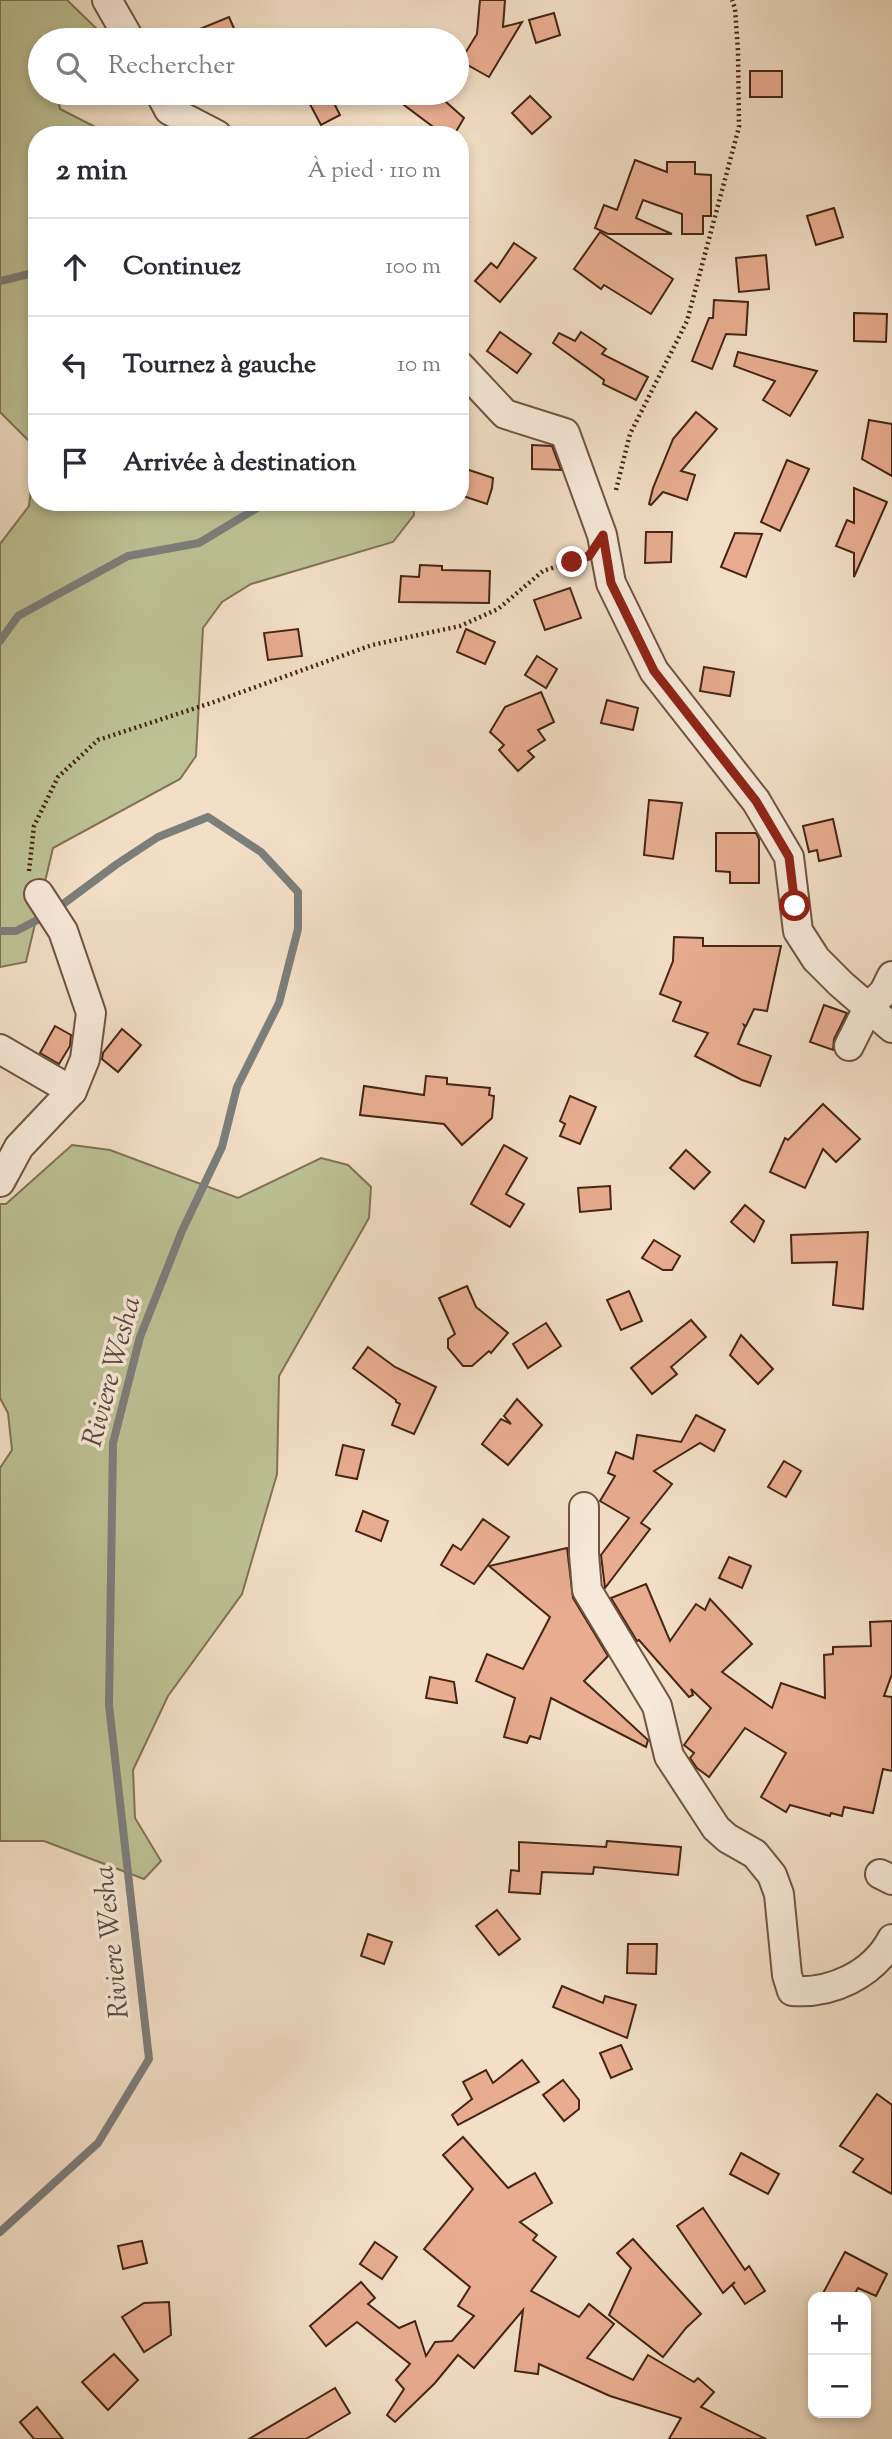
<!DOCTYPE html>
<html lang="fr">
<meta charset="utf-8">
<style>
body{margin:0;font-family:"Sorts Mill Goudy",serif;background:#f2f2f3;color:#2b2b33}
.controls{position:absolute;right:21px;bottom:21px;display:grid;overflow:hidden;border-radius:14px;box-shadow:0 4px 10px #0003}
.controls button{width:63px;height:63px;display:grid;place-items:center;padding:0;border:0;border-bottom:2px solid #e1e1e2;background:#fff;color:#2b2b33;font:35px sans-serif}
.stop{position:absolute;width:21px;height:21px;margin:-16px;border:5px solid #8f2418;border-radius:50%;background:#fff}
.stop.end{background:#8f2418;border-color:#fff;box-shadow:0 2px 7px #0008}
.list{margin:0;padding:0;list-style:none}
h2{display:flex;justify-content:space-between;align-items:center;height:91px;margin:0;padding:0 28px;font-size:30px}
h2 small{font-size:23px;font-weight:400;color:#7c7c81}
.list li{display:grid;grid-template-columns:46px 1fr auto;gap:21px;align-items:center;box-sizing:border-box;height:98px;padding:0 28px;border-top:2px solid #e1e1e2}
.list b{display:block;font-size:26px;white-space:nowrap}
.list em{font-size:23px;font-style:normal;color:#7c7c81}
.icon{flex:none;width:38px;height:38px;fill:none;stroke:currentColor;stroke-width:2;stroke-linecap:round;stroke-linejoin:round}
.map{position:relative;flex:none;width:892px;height:2439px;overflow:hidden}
.search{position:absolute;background:#fff;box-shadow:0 4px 10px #0003;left:28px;top:28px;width:441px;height:77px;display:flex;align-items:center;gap:18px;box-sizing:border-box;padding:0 24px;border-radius:38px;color:#7c7c81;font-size:26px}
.panel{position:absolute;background:#fff;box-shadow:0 4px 10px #0003;left:28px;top:126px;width:441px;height:385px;border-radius:28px}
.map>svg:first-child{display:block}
.green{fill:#bcc194;stroke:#817354;stroke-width:2}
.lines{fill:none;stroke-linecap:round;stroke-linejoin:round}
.stream{stroke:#7c7e7b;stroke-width:8}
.building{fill:#e8ad91;stroke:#462513;stroke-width:2}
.minor-casing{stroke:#715440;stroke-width:32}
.path{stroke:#462513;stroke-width:4.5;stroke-dasharray:2 3.5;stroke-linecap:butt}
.minor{stroke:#f7eada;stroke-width:28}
.route{stroke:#8f2418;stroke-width:9}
.labels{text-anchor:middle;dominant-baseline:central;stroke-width:7;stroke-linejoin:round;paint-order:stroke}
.water-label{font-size:28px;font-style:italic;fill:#5c4a3e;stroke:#f7eada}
</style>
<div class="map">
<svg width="892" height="2439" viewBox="0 0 892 2439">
<rect width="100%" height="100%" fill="#f2dfc6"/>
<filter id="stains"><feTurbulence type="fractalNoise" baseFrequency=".00286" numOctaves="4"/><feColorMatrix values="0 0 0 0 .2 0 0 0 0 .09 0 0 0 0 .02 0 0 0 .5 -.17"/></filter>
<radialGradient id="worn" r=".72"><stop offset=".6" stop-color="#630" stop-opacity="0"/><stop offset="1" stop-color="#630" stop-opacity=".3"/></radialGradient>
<g class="green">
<path d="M0,0H67L98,30L102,40H40V93H57L60,109L111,135H37V502H413L414,515L393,542L251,584L222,602L203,628L196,756L180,779L53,848L26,962L0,967V544L29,506L36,448L0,412Z"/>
<path d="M72,1145L110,1150L238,1198L321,1158L348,1165L371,1187L369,1218L279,1376L277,1474L242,1594L168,1696L133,1770L135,1818L161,1861L144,1879L44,1841H0V1468L12,1450L8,1413L0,1398V1204H6Z"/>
</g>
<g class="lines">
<g class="stream">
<path d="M0,281L37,272"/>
<path d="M0,641L18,616L128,556L199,543L267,502"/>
<path d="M0,931H16L51,913L117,864L158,837L208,817L261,852L298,892V929L279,1003L237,1087L222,1147L182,1231L140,1337L113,1443L109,1705L149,2059L98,2143L0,2232"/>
</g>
</g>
<g class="building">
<path d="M480,0H505L503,27L522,22L489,77L464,63V55L477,34Z"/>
<path d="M554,13L560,35L536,43L529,20Z"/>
<path d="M229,17L239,40H173Z"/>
<rect x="750" y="71" width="32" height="26"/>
<path d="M304,93H329L340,115L321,125Z"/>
<path d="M388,93H436L464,118L454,135H444Z"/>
<path d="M530,96L551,117L532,134L512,113Z"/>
<path d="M635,160L667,172V162H695V174L711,175V216H703V234H682V214L643,200L636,218L672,234H608L595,228L604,205L617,210Z"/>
<path d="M834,208L843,237L816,245L807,216Z"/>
<path d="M600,232L673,279L651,314L604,285L601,289L574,269Z"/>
<path d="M514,243L536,258L500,302L475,281L491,263L497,268Z"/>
<path d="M766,255L769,289L739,292L736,258Z"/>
<path d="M714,300L748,302L746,335L726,334L712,369L692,361L709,318H713Z"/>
<path d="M854,313L887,314L886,342L854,341Z"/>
<path d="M500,332L531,354L517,373L487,351Z"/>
<path d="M581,332L606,349L602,354L648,377L636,400L603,384L604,380L553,343L559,333L575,341Z"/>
<path d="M738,352L817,371L790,416L763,400L775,381L734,366Z"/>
<path d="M696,412L717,429L681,471L695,475L687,500L663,492L651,505L649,504L653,488L673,439Z"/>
<path d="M869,420L892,424V476L862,459Z"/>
<path d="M532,445L552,446L561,470L532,469Z"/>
<path d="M787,460L809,469L780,531L761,522Z"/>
<path d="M460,467L493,478L492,488L487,504L460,495Z"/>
<path d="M854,488L887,502L854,577V553L836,546L847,520L854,523Z"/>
<path d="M646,532H672L671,562L645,563Z"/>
<path d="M735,533L762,534L746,577L721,567Z"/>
<path d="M420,565L442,566V570L490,571L489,603L399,602L401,576L419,577Z"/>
<path d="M570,588L581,618L545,630L534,600Z"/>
<path d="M298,629L302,656L268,660L264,633Z"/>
<path d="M466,629L495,642L485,664L457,652Z"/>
<path d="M537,656L557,669L546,688L525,675Z"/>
<path d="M704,667L734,672L730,696L700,691Z"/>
<path d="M541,692L554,722L538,730L545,740L528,751L534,757L518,771L499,750L504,745L490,732L505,707Z"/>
<path d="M607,700L638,708L633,730L601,723Z"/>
<path d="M649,800L682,803L673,859L644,855Z"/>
<path d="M833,819L841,856L819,861L817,850L809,852L803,826Z"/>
<path d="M716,833H756L759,839V883H730V872L716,871Z"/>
<path d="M674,937L703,938V946H781L767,1011L754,1009L746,1026L744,1025L745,1027L738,1044L771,1056L760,1086L742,1080L695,1056L708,1033L673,1021L681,1002L660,994L673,961Z"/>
<path d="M824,1005L847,1013L834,1039L833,1050L810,1042Z"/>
<path d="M55,1026L71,1035L70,1046L59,1064L40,1053Z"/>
<path d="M122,1029L141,1045L118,1072L102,1059L103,1053Z"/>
<path d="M426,1076L447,1078V1084L490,1088L489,1095L494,1096L492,1118L462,1145L444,1124L360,1115L364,1086L424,1095Z"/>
<path d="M570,1096L596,1107L580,1144L560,1136L565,1124L560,1121Z"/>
<path d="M823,1104L860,1139L836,1162L823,1149L805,1188L770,1172L785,1138L788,1140Z"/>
<path d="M504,1145L527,1158L506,1194L524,1204L510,1227L471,1204Z"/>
<path d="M686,1150L710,1172L694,1189L670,1168Z"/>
<path d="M610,1186L611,1209L580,1212L578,1188Z"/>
<path d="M745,1205L764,1221L754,1242L731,1222Z"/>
<path d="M868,1232L863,1309L833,1305L837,1262L792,1263L791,1235Z"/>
<path d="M654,1240L680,1256L672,1270H663L642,1258Z"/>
<path d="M467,1286L476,1307L508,1333L491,1353L489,1351L472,1366H463L448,1348V1339L455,1334L439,1298Z"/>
<path d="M629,1291L642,1321L621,1330L607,1300Z"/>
<path d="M691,1320L706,1337L671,1367L677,1374L652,1394L631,1368Z"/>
<path d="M546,1323L561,1346L528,1368L513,1344Z"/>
<path d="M741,1335L773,1369L758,1384L730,1355Z"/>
<path d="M368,1347L395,1367L436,1387L414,1434L392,1425L400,1404L396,1402V1400L353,1368Z"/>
<path d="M517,1399L542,1425L508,1465L482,1444L501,1419L511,1424L504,1416Z"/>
<path d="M696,1415L725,1430L714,1451L700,1443L654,1471L672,1484L641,1523L650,1529L605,1588L601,1555L629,1518L600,1501L615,1476L608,1473L616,1452L633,1459L637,1435L681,1442Z"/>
<path d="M343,1445L364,1450L357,1479L336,1475Z"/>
<path d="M784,1461L801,1471L786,1497L768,1487Z"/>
<path d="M363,1511L388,1521L381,1541L356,1531Z"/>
<path d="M483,1519L509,1537L474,1584L441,1565L453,1545L461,1550Z"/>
<path d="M567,1548L573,1598L608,1656L584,1681L648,1740L646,1747L551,1698L540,1739L530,1736L527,1743L504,1737L515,1698L476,1681L487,1654L523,1669L550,1617L489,1566Z"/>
<path d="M729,1557L751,1566L742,1588L719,1578Z"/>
<path d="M646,1584L670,1641L696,1604L705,1610L710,1599L752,1644L722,1672L772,1708L781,1683L825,1698L824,1655L833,1654V1647L871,1646L870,1622L892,1621V1674L884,1696L892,1697V1771L883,1769L873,1813L844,1807L842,1816L831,1813L830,1816L790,1805L786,1812L761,1797L786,1753L745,1728L709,1777L697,1768L690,1758L694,1753L684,1745L711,1708L691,1689L693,1695L689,1697L639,1640L637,1641L611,1598Z"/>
<path d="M430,1677L454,1682L457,1703L426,1698Z"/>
<path d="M607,1841L681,1847L678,1875L594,1867L593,1874L542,1872L540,1894L509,1892L511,1870L519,1871V1842L606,1847Z"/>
<path d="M497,1910L520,1939L499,1955L476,1926Z"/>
<path d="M368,1934L392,1942L384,1964L361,1956Z"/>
<path d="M628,1944H657L656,1974L627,1973Z"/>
<path d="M562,1986L603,2003L605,1996L636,2005L627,2038L553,2007Z"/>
<path d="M621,2045L632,2069L611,2078L600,2053Z"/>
<path d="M522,2060L539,2082L458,2125L452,2115L472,2099L463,2082L486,2070L493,2083Z"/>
<path d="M563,2080L579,2100V2109L564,2121L543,2095Z"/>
<path d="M877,2094L892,2105V2194L853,2172L863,2159L840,2146Z"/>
<path d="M463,2137L508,2188L535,2173L552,2203L520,2222L537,2235L533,2240L556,2257L531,2291L579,2317L589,2304L614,2324L587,2358L633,2380L648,2355L694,2382L698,2378L714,2392L701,2407L766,2439H669L681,2418L610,2396L539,2364L538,2374L515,2371L523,2310L474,2368L458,2355L435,2383L395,2422L387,2415L404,2389L396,2380L410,2364L357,2322L326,2346L310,2326L361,2282L375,2298L368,2304L399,2328L415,2321L426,2356L435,2342L452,2341L474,2316L458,2306L470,2287L424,2249L473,2189L443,2155Z"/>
<path d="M741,2153L779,2174L768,2194L730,2174Z"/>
<path d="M703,2208L745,2270L749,2266L765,2291L745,2304L732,2285L735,2282L723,2293L677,2226Z"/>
<path d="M633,2239L701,2314L686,2328L663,2357L609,2315L631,2268L617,2253Z"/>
<path d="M142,2241L147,2263L123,2269L118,2246Z"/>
<path d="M375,2242L397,2257L382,2279L360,2264Z"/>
<path d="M845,2252L887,2274L876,2296L858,2288L853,2297H821Z"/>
<path d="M169,2302L171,2335L144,2352L122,2317L144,2303Z"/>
<path d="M114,2354L138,2380L108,2410L82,2382Z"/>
<path d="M335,2388L350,2413L306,2439H249Z"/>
<path d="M37,2407L63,2439H34L20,2422Z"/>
</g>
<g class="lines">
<g class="minor-casing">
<g id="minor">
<path d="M107,0L130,40"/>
<path d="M160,93L169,110L217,135"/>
<path d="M460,366L505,414L565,433L602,535L611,583L654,671L756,801L789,857L798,931L816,959L841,984L892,1028"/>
<path d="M849,1046L868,1008L884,992L892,976"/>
<path d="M0,1049L72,1091"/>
<path d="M0,1182L19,1147L72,1091L85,1059L91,1013L63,931L39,894"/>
<path d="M584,1507V1554L587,1590L657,1706L669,1756L716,1828L727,1838L755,1854L772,1875L779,1894L787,1975L792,1991C831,1994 873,1975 892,1939"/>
<path d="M880,1874L892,1880"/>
</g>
</g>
<g class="path">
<path d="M616,490L630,434L687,321L739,127L738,51L735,8L732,0"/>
<path d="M29,871L34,826L58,777L98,740L214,702L372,645L460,626L498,609L543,571L579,559"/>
</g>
<use href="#minor" class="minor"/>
</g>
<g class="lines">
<path class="route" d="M572,562L589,556L603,535L611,583L654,671L756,801L789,857L795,906"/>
</g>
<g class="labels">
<g class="water-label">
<text transform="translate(113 1372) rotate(-75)">Riviere Wesha</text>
<text transform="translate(113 1942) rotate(-96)">Riviere Wesha</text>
</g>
</g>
<rect width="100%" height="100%" filter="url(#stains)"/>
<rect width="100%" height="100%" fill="url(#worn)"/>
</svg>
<div class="controls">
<button>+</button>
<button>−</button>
</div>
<div class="stop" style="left:795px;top:906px"></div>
<div class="stop end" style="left:572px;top:562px"></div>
<div class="search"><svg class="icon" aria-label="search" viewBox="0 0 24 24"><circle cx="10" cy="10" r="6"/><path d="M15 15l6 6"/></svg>Rechercher</div>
<section class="panel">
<h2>2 min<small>À pied · 110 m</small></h2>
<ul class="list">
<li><svg class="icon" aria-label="ahead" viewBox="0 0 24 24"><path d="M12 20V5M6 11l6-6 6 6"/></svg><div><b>Continuez</b></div><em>100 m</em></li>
<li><svg class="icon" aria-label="left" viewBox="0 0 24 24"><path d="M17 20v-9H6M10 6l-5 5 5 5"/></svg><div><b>Tournez à gauche</b></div><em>10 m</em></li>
<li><svg class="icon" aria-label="arrive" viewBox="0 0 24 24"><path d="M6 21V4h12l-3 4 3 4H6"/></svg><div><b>Arrivée à destination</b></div></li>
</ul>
</section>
</div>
